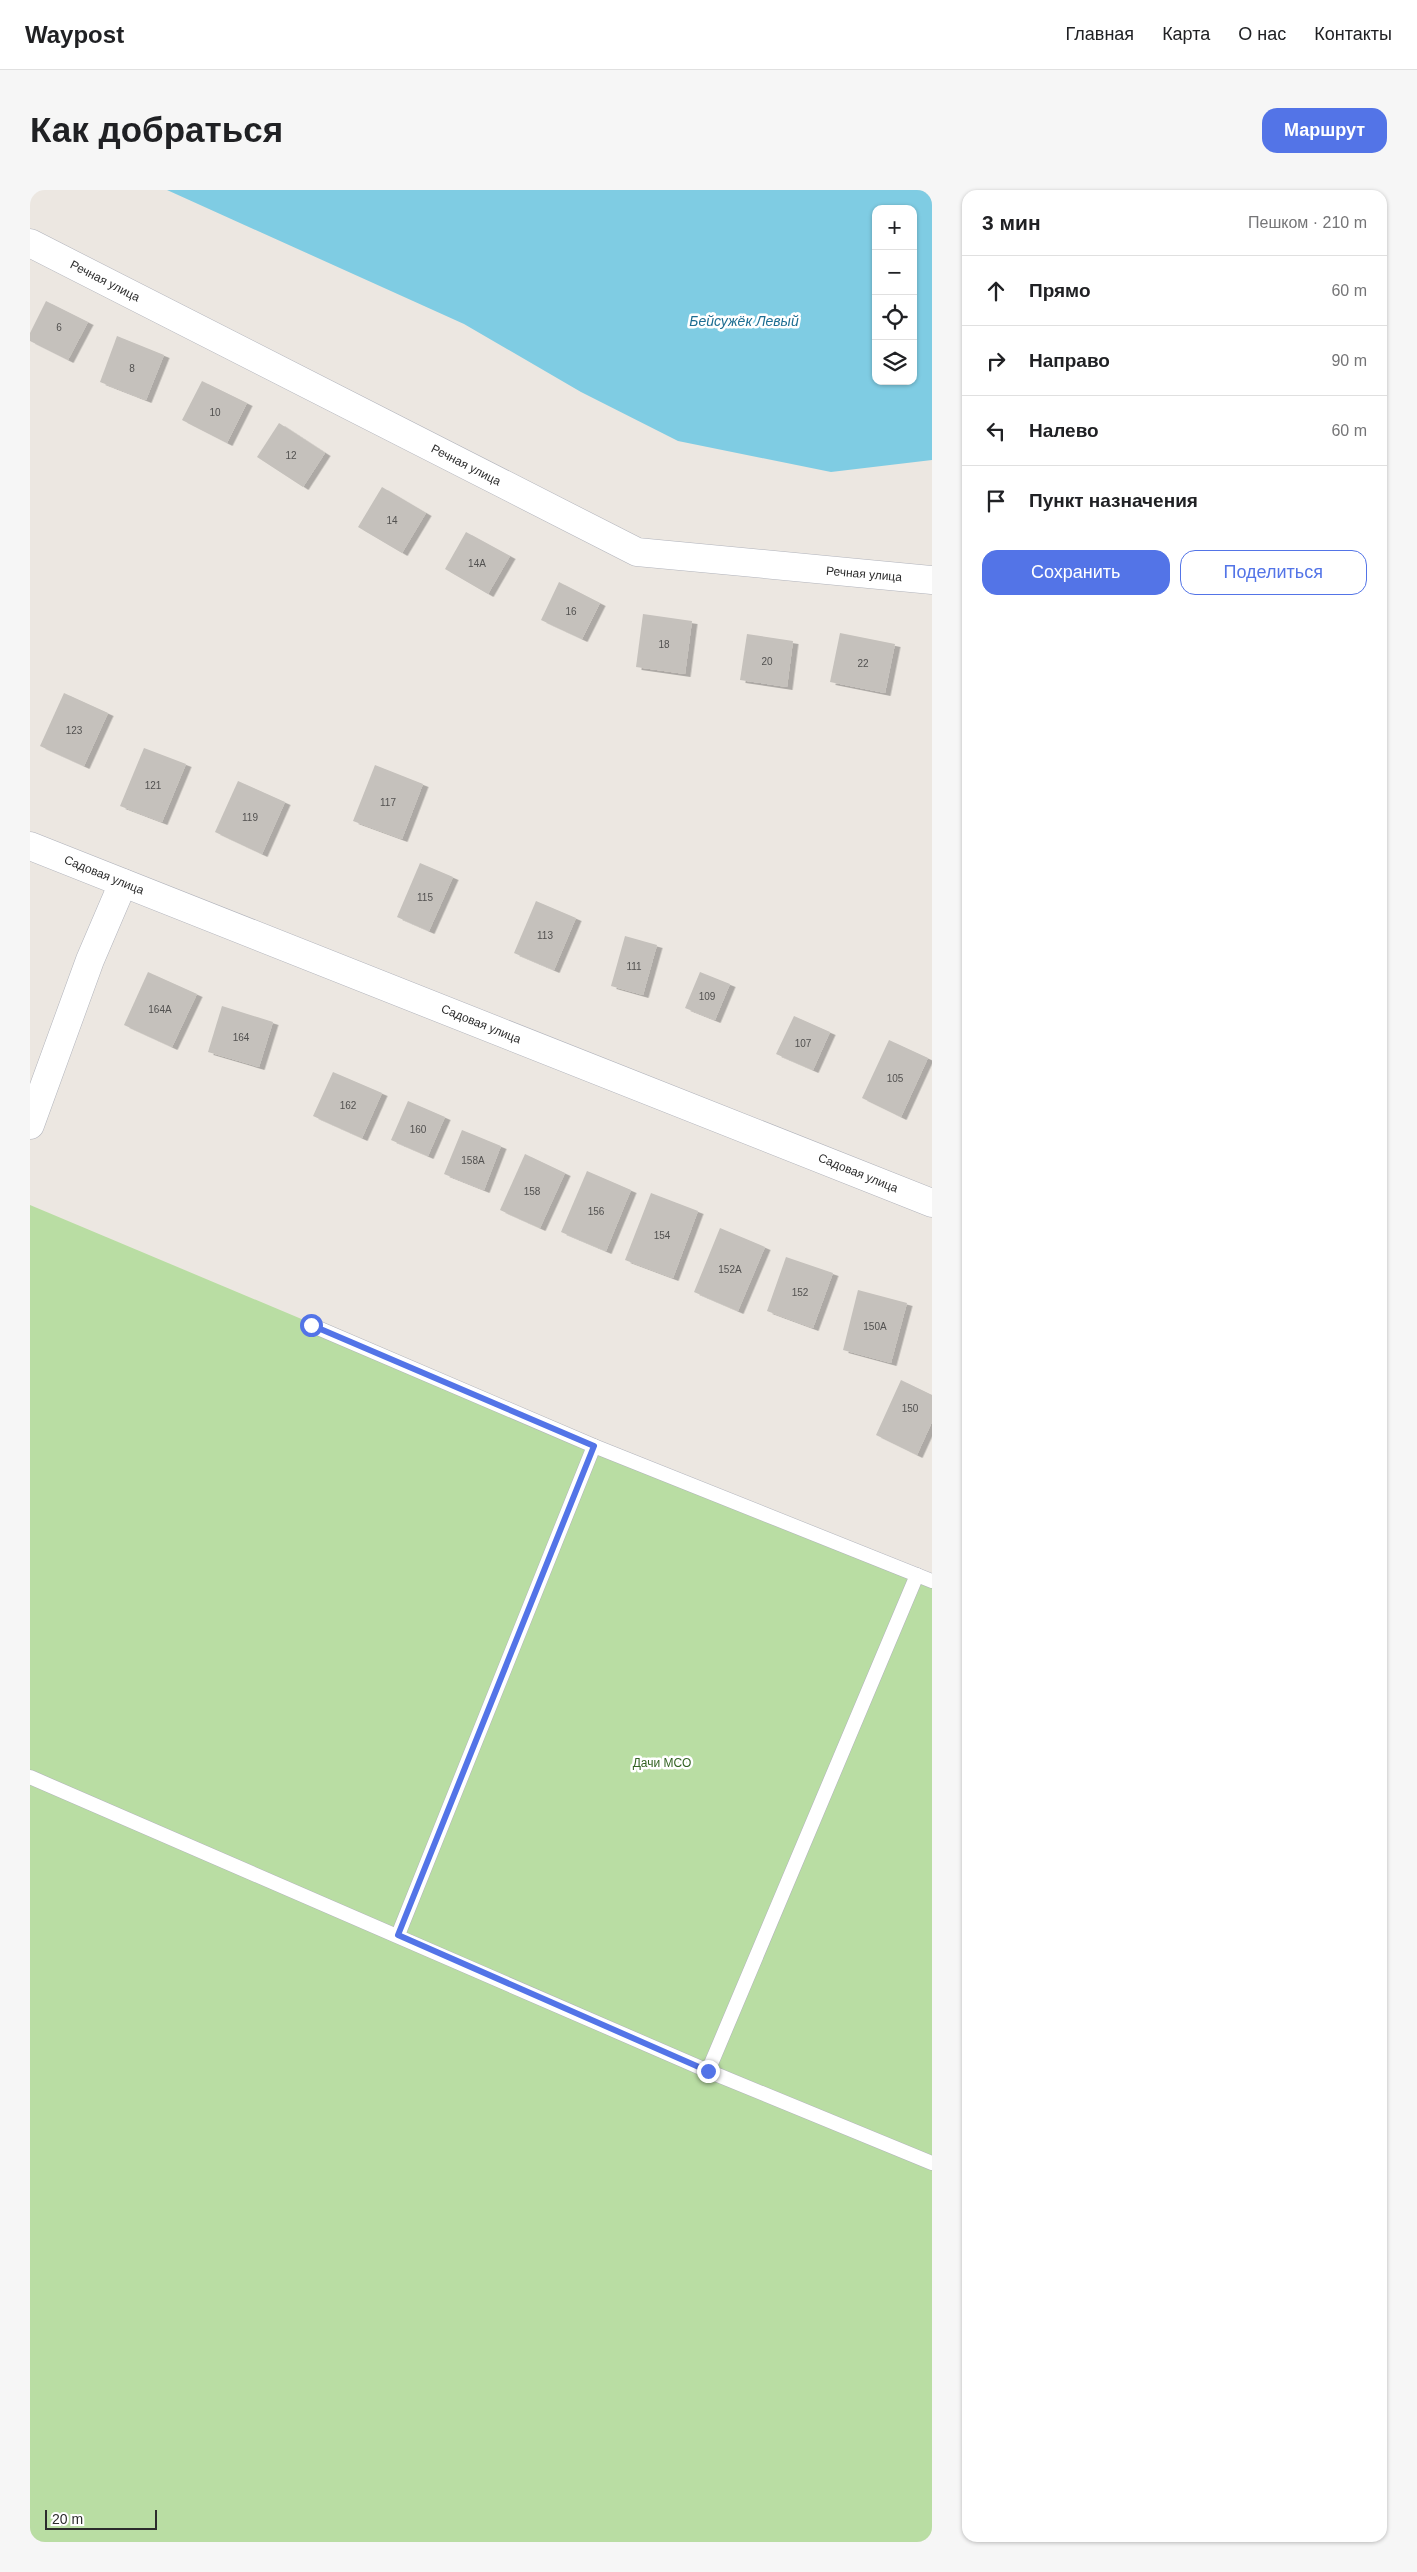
<!DOCTYPE html>
<html lang="ru">
<meta charset="utf-8">
<style>
body{margin:0;font-family:Helvetica,sans-serif;background:#f6f6f6;color:#202124}
.controls{position:absolute;right:15px;top:15px;display:grid;overflow:hidden;border-radius:10px;box-shadow:0 1px 4px #0004}
.controls button{width:45px;height:45px;display:grid;place-items:center;padding:0;border:0;border-bottom:1px solid #e0e0e0;background:#fff;color:#202124;font:25px sans-serif}
.scale{position:absolute;left:15px;bottom:12px;width:112px;box-sizing:border-box;padding-left:5px;border:2px solid #2c2c2c;border-top:0;font-size:14px;line-height:18px;white-space:nowrap;color:#2c2c2c;-webkit-text-stroke:4px #fff;paint-order:stroke}
.stop{position:absolute;width:15px;height:15px;margin:-11px;border:4px solid #5374e7;border-radius:50%;background:#fff}
.stop.end{background:#5374e7;border-color:#fff;box-shadow:0 1px 5px #0008}
.list{margin:0;padding:0;list-style:none}
h2{display:flex;justify-content:space-between;align-items:center;height:65px;margin:0;padding:0 20px;font-size:21px}
h2 small{font-size:16px;font-weight:400;color:#757577}
.list li{display:grid;grid-template-columns:32px 1fr auto;gap:15px;align-items:center;box-sizing:border-box;height:70px;padding:0 20px;border-top:1px solid #e0e0e0}
.list b{display:block;font-size:19px;white-space:nowrap}
.list em{font-size:16px;font-style:normal;color:#757577}
.actions{display:flex;gap:10px;padding:15px 20px}
.actions a{flex:1;padding:11px 0;border:1px solid #5374e7;border-radius:15px;text-align:center;font-size:18px;color:#5374e7}
.actions .main{background:#5374e7;color:#fff}
.icon{flex:none;width:28px;height:28px;fill:none;stroke:currentColor;stroke-width:2;stroke-linecap:round;stroke-linejoin:round}
.map{position:relative;flex:none;width:902px;height:2352px;overflow:hidden;border-radius:15px}
header{display:flex;align-items:center;gap:30px;box-sizing:border-box;height:70px;padding:0 25px;background:#fff;border-bottom:1px solid #e0e0e0}
header strong{font-size:24px}
nav{display:flex;gap:28px;margin-inline-start:auto;font-size:18px}
.intro{display:flex;align-items:center;justify-content:space-between;box-sizing:border-box;height:120px;padding:0 30px}
h1{margin:0;font-size:35px}
.button{padding:12px 22px;border-radius:15px;background:#5374e7;color:#fff;font-size:18px;font-weight:700}
main{display:flex;gap:30px;padding:0 30px}
aside{flex:1;background:#fff;border-radius:15px;box-shadow:0 1px 4px #0004}
.map>svg:first-child{display:block}
.green{fill:#b9dda3}
.water{fill:#7fcce3;fill-rule:evenodd}
.building{fill:#c5c1bc;filter:url(#shadow)}
.lines{fill:none;stroke-linecap:round;stroke-linejoin:round}
.service-casing{stroke:#b1b3bb;stroke-width:15}
.minor-casing{stroke:#b1b3bb;stroke-width:29}
.service{stroke:#fff;stroke-width:14}
.minor{stroke:#fff;stroke-width:28}
.route{stroke:#5374e7;stroke-width:6}
.labels{text-anchor:middle;dominant-baseline:central;stroke-width:5;stroke-linejoin:round;paint-order:stroke}
.number-label{font-size:10px;fill:#525150}
.street-label{font-size:12px;fill:#2c2c2c;stroke:#fff}
.park-label{font-size:12px;fill:#336323;stroke:#fff}
.water-label{font-size:14px;font-style:italic;fill:#1c6d91;stroke:#fff}
</style>
<header>
<strong>Waypost</strong>
<nav><a>Главная</a><a>Карта</a><a>О нас</a><a>Контакты</a></nav>
</header>
<div class="intro"><h1>Как добраться</h1><a class="button">Маршрут</a></div>
<main>
<div class="map">
<svg width="902" height="2352" viewBox="0 0 902 2352">
<defs>
<filter id="shadow"><feDropShadow dx="5.5" dy="3" stdDeviation="0" flood-color="#0004"/></filter>
</defs>
<rect width="100%" height="100%" fill="#ece7e1"/>
<path class="green" d="M0,1015L902,1394V2352H0Z"/>
<path class="water" d="M137,0H902V270L801,282L648,251L551,202L434,134ZM846,19H883V191H846Z"/>
<g class="building">
<path d="M16,111L58,132L38,170L0,151V143Z"/>
<path d="M87,146L134,165L116,210L70,192Z"/>
<path d="M172,191L217,213L197,253L152,230Z"/>
<path d="M249,233L295,263L273,297L227,267Z"/>
<path d="M352,297L396,323L372,363L328,337Z"/>
<path d="M436,342L480,366L458,404L415,379Z"/>
<path d="M529,392L570,413L552,449L511,430Z"/>
<path d="M613,424L662,431L655,484L606,477Z"/>
<path d="M810,443L865,454L855,503L800,492Z"/>
<path d="M717,444L763,451L757,497L710,490Z"/>
<path d="M34,503L78,523L54,576L10,556Z"/>
<path d="M114,558L156,574L132,632L90,616Z"/>
<path d="M345,575L393,594L372,649L323,631Z"/>
<path d="M208,591L255,612L232,664L185,642Z"/>
<path d="M390,673L423,687L399,741L367,727Z"/>
<path d="M506,711L546,728L524,780L484,763Z"/>
<path d="M595,746L627,755L613,805L581,796Z"/>
<path d="M118,782L167,804L142,857L94,835Z"/>
<path d="M670,782L700,794L685,830L655,818Z"/>
<path d="M192,816L243,832L229,877L178,862Z"/>
<path d="M764,826L800,842L783,880L746,864Z"/>
<path d="M859,850L898,868L871,927L832,908Z"/>
<path d="M303,882L352,903L332,948L283,926Z"/>
<path d="M378,911L415,927L398,966L361,950Z"/>
<path d="M432,940L471,956L454,1000L414,984Z"/>
<path d="M495,964L535,983L510,1038L470,1020Z"/>
<path d="M557,981L601,1000L576,1061L531,1042Z"/>
<path d="M621,1003L668,1021L643,1088L595,1070Z"/>
<path d="M690,1038L735,1057L708,1121L664,1102Z"/>
<path d="M756,1067L803,1083L783,1138L737,1121Z"/>
<path d="M828,1100L877,1113L861,1173L813,1160Z"/>
<path d="M871,1190L902,1205V1232L887,1265L846,1245Z"/>
</g>
<g class="lines">
<g class="service-casing">
<g id="service">
<path d="M281,1135L564,1256L902,1391"/>
<path d="M0,1587L678,1881L902,1973"/>
<path d="M368,1745L564,1256"/>
<path d="M678,1881L887,1385"/>
</g>
</g>
<g class="minor-casing">
<g id="minor">
<path d="M0,53L607,362L902,390"/>
<path d="M0,656L902,1013"/>
<path d="M0,935L60,770L93,693"/>
</g>
</g>
<use href="#service" class="service"/>
<use href="#minor" class="minor"/>
</g>
<g class="lines">
<path class="route" d="M281,1135L564,1256L368,1745L678,1881"/>
</g>
<g class="labels">
<g class="number-label">
<text x="29" y="137">6</text>
<text x="102" y="178">8</text>
<text x="185" y="222">10</text>
<text x="261" y="265">12</text>
<text x="362" y="330">14</text>
<text x="447" y="373">14А</text>
<text x="541" y="421">16</text>
<text x="634" y="454">18</text>
<text x="737" y="471">20</text>
<text x="833" y="473">22</text>
<text x="44" y="540">123</text>
<text x="123" y="595">121</text>
<text x="358" y="612">117</text>
<text x="220" y="627">119</text>
<text x="395" y="707">115</text>
<text x="515" y="745">113</text>
<text x="604" y="776">111</text>
<text x="677" y="806">109</text>
<text x="130" y="819">164А</text>
<text x="211" y="847">164</text>
<text x="773" y="853">107</text>
<text x="865" y="888">105</text>
<text x="318" y="915">162</text>
<text x="388" y="939">160</text>
<text x="443" y="970">158А</text>
<text x="502" y="1001">158</text>
<text x="566" y="1021">156</text>
<text x="632" y="1045">154</text>
<text x="700" y="1079">152А</text>
<text x="770" y="1102">152</text>
<text x="845" y="1136">150А</text>
<text x="880" y="1218">150</text>
</g>
<g class="street-label">
<text transform="translate(75 91) rotate(27)">Речная улица</text>
<text transform="translate(436 275) rotate(27)">Речная улица</text>
<text transform="translate(834 384) rotate(5)">Речная улица</text>
<text transform="translate(74 685) rotate(22)">Садовая улица</text>
<text transform="translate(451 834) rotate(22)">Садовая улица</text>
<text transform="translate(828 983) rotate(22)">Садовая улица</text>
</g>
<g class="park-label">
<text x="632" y="1573">Дачи МСО</text>
</g>
<g class="water-label">
<text x="714" y="131">Бейсужёк Левый</text>
</g>
</g>
</svg>
<div class="controls">
<button>+</button>
<button>−</button>
<button><svg class="icon" aria-label="locate" viewBox="0 0 24 24"><circle cx="12" cy="12" r="6"/><path d="M12 2v4M12 18v4M2 12h4M18 12h4"/></svg></button>
<button><svg class="icon" aria-label="layers" viewBox="0 0 24 24"><path d="M12 4l9 5-9 5-9-5zM3 14l9 5 9-5"/></svg></button>
</div>
<div class="scale">20 m</div>
<div class="stop" style="left:281px;top:1135px"></div>
<div class="stop end" style="left:678px;top:1881px"></div>
</div>
<aside>
<h2>3 мин<small>Пешком · 210 m</small></h2>
<ul class="list">
<li><svg class="icon" aria-label="ahead" viewBox="0 0 24 24"><path d="M12 20V5M6 11l6-6 6 6"/></svg><div><b>Прямо</b></div><em>60 m</em></li>
<li><svg class="icon" aria-label="right" viewBox="0 0 24 24"><path d="M7 20v-9h11M14 6l5 5-5 5"/></svg><div><b>Направо</b></div><em>90 m</em></li>
<li><svg class="icon" aria-label="left" viewBox="0 0 24 24"><path d="M17 20v-9H6M10 6l-5 5 5 5"/></svg><div><b>Налево</b></div><em>60 m</em></li>
<li><svg class="icon" aria-label="arrive" viewBox="0 0 24 24"><path d="M6 21V4h12l-3 4 3 4H6"/></svg><div><b>Пункт назначения</b></div></li>
</ul>
<div class="actions"><a class="main">Сохранить</a><a>Поделиться</a></div>
</aside>
</main>
